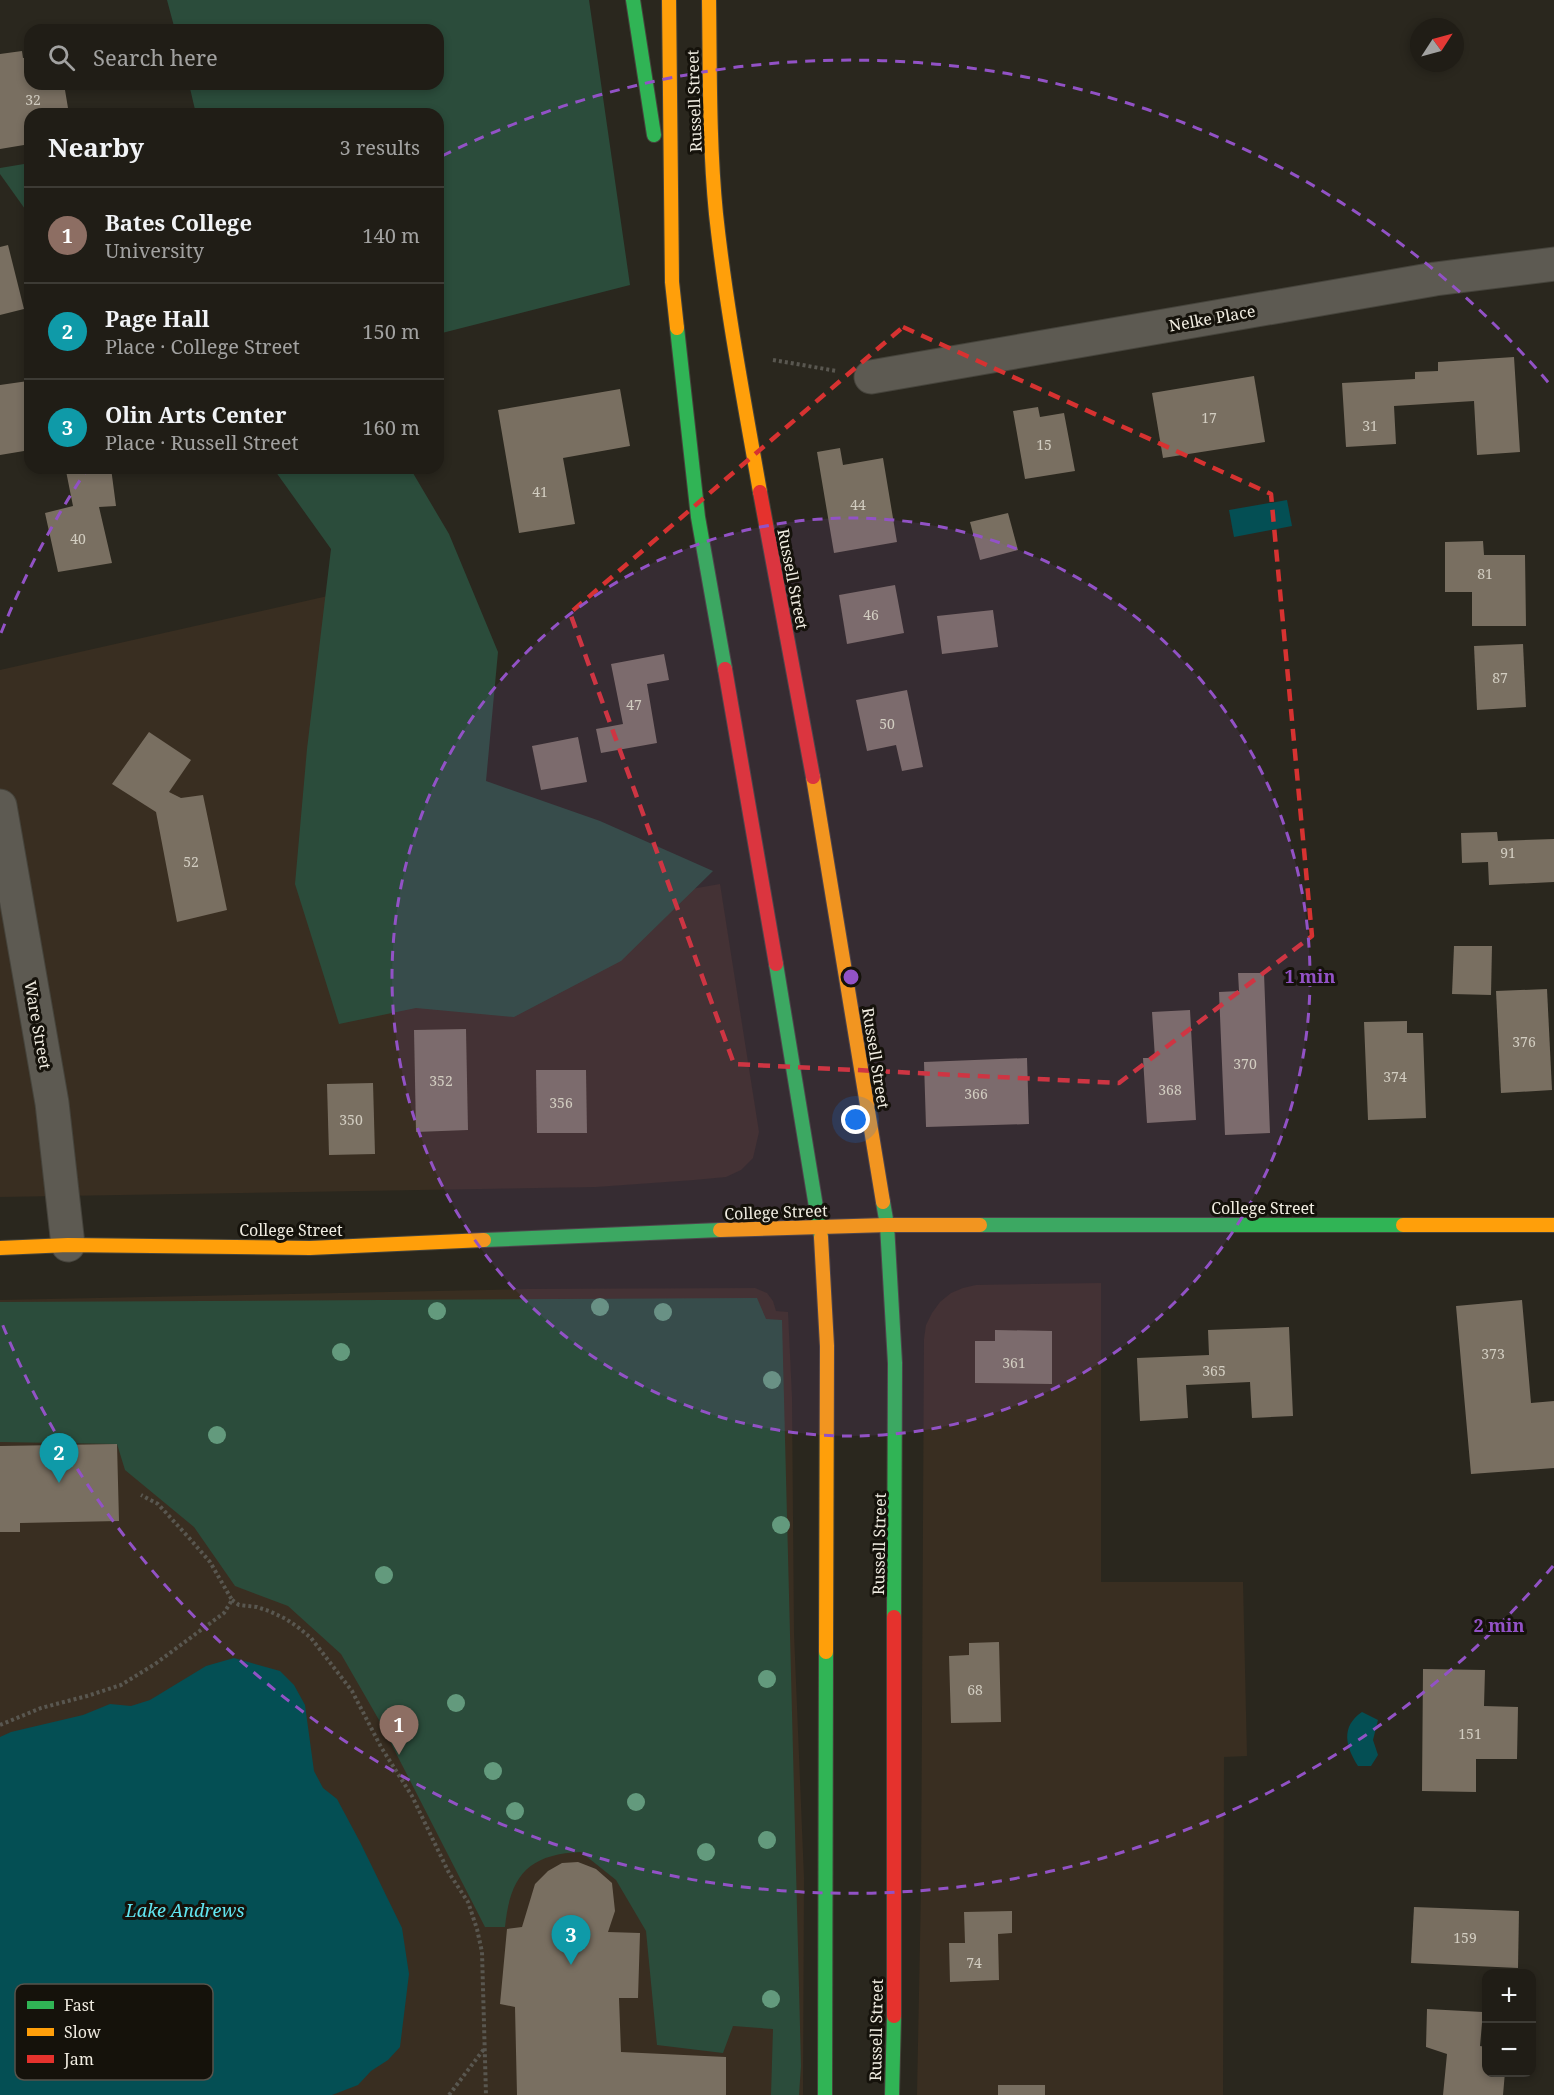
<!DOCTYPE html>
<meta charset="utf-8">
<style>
body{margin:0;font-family:"Noto Serif",serif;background:#28261f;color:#f1f3f6}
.controls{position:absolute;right:18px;bottom:18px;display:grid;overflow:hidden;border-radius:12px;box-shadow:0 3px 9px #0003}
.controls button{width:54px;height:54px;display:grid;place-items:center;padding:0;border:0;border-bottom:2px solid #3d3b35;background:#201d16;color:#f1f3f6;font:30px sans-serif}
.compass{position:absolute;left:1410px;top:18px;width:54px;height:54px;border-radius:50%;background:#201d16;box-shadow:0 3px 9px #0003;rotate:54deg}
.you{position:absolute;left:856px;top:1120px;width:21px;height:21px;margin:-15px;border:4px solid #fff;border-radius:50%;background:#1a73e8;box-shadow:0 0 0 9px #1a73e833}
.badge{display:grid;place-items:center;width:39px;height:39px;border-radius:50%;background:#0b8043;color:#fff;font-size:20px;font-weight:700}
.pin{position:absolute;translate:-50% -50px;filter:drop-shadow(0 2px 3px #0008)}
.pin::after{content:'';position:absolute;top:32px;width:21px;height:18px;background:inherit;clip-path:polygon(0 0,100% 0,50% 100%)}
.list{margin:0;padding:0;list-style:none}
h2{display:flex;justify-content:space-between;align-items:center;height:78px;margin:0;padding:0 24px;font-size:26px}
h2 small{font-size:20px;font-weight:400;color:#a2a2a1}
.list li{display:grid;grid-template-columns:39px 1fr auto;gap:18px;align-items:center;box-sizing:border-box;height:96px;padding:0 24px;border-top:2px solid #3d3b35}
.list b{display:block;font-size:22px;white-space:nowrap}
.list p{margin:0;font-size:20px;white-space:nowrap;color:#a2a2a1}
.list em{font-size:20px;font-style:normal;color:#a2a2a1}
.icon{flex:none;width:33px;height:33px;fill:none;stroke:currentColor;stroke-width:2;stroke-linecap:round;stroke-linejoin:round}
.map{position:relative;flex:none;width:1554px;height:2095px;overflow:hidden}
.search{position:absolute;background:#201d16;box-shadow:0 3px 9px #0003;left:24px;top:24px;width:420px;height:66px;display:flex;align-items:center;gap:15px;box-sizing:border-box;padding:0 21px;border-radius:18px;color:#a2a2a1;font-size:22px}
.panel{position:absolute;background:#201d16;box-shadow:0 3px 9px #0003;left:24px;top:108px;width:420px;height:366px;border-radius:18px}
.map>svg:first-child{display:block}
.education{fill:#392e21}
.green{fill:#2b4c3b}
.water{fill:#044f54}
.building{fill:#796f61}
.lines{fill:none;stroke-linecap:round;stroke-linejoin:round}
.street-casing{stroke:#46443c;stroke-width:35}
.fast-casing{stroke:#46443c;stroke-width:16}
.slow-casing{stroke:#46443c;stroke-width:16}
.jam-casing{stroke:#46443c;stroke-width:16}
.path{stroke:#595750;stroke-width:4;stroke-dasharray:3 3;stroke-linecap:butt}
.street{stroke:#5d5a52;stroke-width:33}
.fast{stroke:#30b455;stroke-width:14}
.slow{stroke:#ff9f0a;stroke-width:14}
.jam{stroke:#e5322d;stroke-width:14}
.tree{fill:#639a7d}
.marked{fill:none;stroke:#d73231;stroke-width:4.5;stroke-dasharray:12 8;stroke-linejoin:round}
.ring{fill:none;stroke:#9252c6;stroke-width:3;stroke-dasharray:10 8}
.labels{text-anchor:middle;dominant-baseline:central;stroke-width:6;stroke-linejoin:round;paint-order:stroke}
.number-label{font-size:14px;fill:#d2cdc1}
.street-label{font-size:16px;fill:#f0ece1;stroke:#15120b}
.water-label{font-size:18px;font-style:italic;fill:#61e6f1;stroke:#15120b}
.key{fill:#15120b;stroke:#57534b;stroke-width:1.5}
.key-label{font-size:16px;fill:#f0ece1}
.centre{fill:#9252c6;stroke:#15120b;stroke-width:3}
.ring-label{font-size:18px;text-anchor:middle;font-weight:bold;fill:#9252c6;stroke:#15120b;stroke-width:6;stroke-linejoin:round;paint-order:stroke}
</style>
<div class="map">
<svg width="1554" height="2095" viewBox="0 0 1554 2095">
<rect width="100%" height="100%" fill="#2a271e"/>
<g class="education">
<path d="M341,593L405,939L720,884L759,1132L753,1158L741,1170L726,1177L694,1180L596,1187L0,1197V670Z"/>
<path d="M1101,1283V1582H1243L1247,1756L1224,1757L1223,2095H917L921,1891L924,1339L926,1325L932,1313L940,1302L951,1293L963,1288L976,1285Z"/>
<path d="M755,1288L767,1293L773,1301L776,1311L788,1312L792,1397L794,1633L804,1878L803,2095H0V1300L528,1289Z"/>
</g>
<g class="green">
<path d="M167,0H589L630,285L438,334V114H196L189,84H438V30H175Z"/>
<path d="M30,163V216L0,174V168Z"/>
<path d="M273,468H410L449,534L498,652L486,781L600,821L713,871L621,961L514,1017L416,1008L339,1024L295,884L307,749L331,549Z"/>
<path d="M757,1298L766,1319L782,1320L801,2066L799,2095H771L773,2029L733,2026L723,2053L657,2045L646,1931L616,1880L581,1852C528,1854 510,1876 505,1927H485L379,1720L341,1654L288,1606L235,1586L194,1527L125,1470L117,1444L0,1442V1302Z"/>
</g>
<g class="water">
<path d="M1287,500L1292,526L1234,537L1229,510Z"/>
<path d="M234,1658L280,1671L294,1685L305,1705L314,1771L323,1788L337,1799L360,1842L402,1928L409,1974L400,2047L388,2060L371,2071L358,2085L332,2095H0V1737L11,1732L83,1715L110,1704L131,1706L150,1700L206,1666Z"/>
<path d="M1362,1712L1378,1720L1373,1740L1378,1755L1371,1766H1358C1346,1747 1340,1727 1362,1712Z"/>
</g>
<g class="building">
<path d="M22,51L23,58L30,57V84H64L69,114H30V144L0,149V54Z"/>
<path d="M8,245L24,309L0,315V247Z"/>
<path d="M1514,357L1520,452L1477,455L1474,401L1394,406L1396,444L1346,447L1342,383L1415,379V372L1438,371V362Z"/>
<path d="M1254,376L1265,442L1163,458L1152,393Z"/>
<path d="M28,381L30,450L0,455V385Z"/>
<path d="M620,389L630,446L563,458L575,524L519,533L498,410Z"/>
<path d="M1038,407L1040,417L1064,413L1075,471L1025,479L1013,411Z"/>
<path d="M840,448L843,465L883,458L897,542L834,553L817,452Z"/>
<path d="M80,468H111L116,506L99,507L112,563L58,572L45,513L73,506L66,471Z"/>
<path d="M1008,513L1018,550L980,560L970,522Z"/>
<path d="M1483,541L1484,555H1525L1526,626H1472V592H1445V542Z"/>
<path d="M895,585L904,633L847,644L839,595Z"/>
<path d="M993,610L998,647L942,654L937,616Z"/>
<path d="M1523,644L1526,707L1477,710L1474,646Z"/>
<path d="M664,654L669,680L647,684L657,743L601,753L596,729L623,724L611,664Z"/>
<path d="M907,690L923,767L902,771L896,745L867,751L856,700Z"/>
<path d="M149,732L191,760L169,792L181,798L203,795L227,910L177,922L156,812L112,784Z"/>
<path d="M578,737L587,782L541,790L532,746Z"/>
<path d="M1497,832L1498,841L1554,839V882L1489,885L1488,862L1462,863L1461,833Z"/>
<path d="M1454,946H1492L1491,995L1452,994Z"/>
<path d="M1238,973H1264L1270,1133L1225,1135L1219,992L1239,991Z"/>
<path d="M1547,989L1552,1090L1501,1093L1496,991Z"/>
<path d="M1190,1010L1196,1120L1147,1123L1143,1058H1155L1152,1012Z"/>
<path d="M1407,1021V1033H1423L1426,1118L1368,1120L1364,1022Z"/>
<path d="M466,1029L468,1130L416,1132L414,1030Z"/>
<path d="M1027,1058L1029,1124L926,1127L924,1062Z"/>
<path d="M536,1070H586L587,1133H537Z"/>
<path d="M373,1083L375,1154L329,1155L327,1084Z"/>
<path d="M1522,1300L1531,1403L1554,1401V1468L1471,1474L1456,1306Z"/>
<path d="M1289,1327L1293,1416L1252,1418L1250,1382L1186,1385L1188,1418L1140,1421L1137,1358L1209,1355L1208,1330Z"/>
<path d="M995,1330L1052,1331V1384L975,1383V1341H995Z"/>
<path d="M117,1444L119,1521L20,1523V1532H0V1446Z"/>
<path d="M999,1642L1001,1722L951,1723L949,1656L969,1655V1643Z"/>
<path d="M1423,1669L1485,1670L1484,1706L1518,1707L1517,1759H1476V1792L1422,1791Z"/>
<path d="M578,1862L596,1869L612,1883L615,1911L608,1932L640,1933L638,1998H619L621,2052L726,2057V2095H517L515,2007L500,2004L507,1929L522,1927L535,1884L548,1871L562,1863Z"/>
<path d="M1414,1907L1519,1911L1518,1968L1411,1963Z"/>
<path d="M1012,1911V1933L998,1934L999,1980L950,1982L949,1943H965L964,1912Z"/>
<path d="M1427,2009L1483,2012L1480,2046L1486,2047V2072H1505L1503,2095H1443L1447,2054L1426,2047Z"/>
<rect x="998" y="2085" width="47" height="10"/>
</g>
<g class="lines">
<g class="street-casing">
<g id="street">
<path d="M871,377L1435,279L1554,264"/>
<path d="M0,806L52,1103L68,1245"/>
</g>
</g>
<g class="fast-casing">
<g id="fast">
<path d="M633,0L654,135"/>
<path d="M677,328L698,517L725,669"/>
<path d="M776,964L821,1237"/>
<path d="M883,1202L887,1225L895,1363L894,1617"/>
<path d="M980,1225H1403"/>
<path d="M484,1240L720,1230"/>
<path d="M825,2095L826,1652"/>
<path d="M892,2095L894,2016"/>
</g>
</g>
<g class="slow-casing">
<g id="slow">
<path d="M669,0L672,282L677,328"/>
<path d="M709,0C710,71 709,143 716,214C726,307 744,400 760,492"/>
<path d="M813,777L883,1202"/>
<path d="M1403,1225H1554"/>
<path d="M720,1230L887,1225H980"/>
<path d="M821,1237L827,1346L826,1652"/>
<path d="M0,1248L68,1245L310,1248L484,1240"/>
</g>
</g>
<g class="jam-casing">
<g id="jam">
<path d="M760,492L813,777"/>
<path d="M725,669L776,964"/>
<path d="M894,2016V1617"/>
</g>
</g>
<g class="path">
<path d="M773,360L837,371"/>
<path d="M232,1600L239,1605L257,1607L269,1611L286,1619L299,1628L311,1638L352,1691L381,1747L412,1796L449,1873L468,1902L477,1929L482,1952L486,2095"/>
<path d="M0,1725L41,1708L87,1696L121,1685L155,1664L224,1613L232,1600L210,1562L190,1539L158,1504L141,1495"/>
<path d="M449,2095L484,2049"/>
</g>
<use href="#street" class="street"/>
<use href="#fast" class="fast"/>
<use href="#slow" class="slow"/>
<use href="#jam" class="jam"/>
</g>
<g class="tree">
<circle cx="600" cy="1307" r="9"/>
<circle cx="437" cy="1311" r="9"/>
<circle cx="663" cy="1312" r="9"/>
<circle cx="341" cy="1352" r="9"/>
<circle cx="772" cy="1380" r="9"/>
<circle cx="217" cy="1435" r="9"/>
<circle cx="781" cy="1525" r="9"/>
<circle cx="384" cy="1575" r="9"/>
<circle cx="767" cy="1679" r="9"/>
<circle cx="456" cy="1703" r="9"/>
<circle cx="493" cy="1771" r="9"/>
<circle cx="636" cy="1802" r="9"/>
<circle cx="515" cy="1811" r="9"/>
<circle cx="767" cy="1840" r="9"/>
<circle cx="706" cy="1852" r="9"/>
<circle cx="771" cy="1999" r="9"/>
</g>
<path class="marked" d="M903,327L1271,494L1312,936L1119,1083L734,1064L570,613Z"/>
<circle cx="851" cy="977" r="459" fill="#9252c6" fill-opacity=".12"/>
<g class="ring">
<circle cx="851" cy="977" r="459"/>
<path d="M1553 1566A917 917 0 0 1 1 1321M1 633A917 917 0 0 1 86 471M442 156A917 917 0 0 1 1553 388"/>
</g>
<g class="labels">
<g class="number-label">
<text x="33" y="99">32</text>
<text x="1209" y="417">17</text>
<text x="1370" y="425">31</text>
<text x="1044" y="444">15</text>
<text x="540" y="491">41</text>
<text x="858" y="504">44</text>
<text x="78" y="538">40</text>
<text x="1485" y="573">81</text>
<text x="871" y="614">46</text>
<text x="1500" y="677">87</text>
<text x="634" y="704">47</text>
<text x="887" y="723">50</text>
<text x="1508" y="852">91</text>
<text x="191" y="861">52</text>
<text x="1524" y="1041">376</text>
<text x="1245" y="1063">370</text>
<text x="1395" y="1076">374</text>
<text x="441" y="1080">352</text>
<text x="1170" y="1089">368</text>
<text x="976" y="1093">366</text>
<text x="561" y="1102">356</text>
<text x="351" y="1119">350</text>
<text x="1493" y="1353">373</text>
<text x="1014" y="1362">361</text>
<text x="1214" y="1370">365</text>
<text x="975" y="1689">68</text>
<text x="1470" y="1733">151</text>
<text x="1465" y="1937">159</text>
<text x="974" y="1962">74</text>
</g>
<g class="street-label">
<text transform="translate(694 101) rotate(-92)">Russell Street</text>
<text transform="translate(1212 318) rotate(-10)">Nelke Place</text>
<text transform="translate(793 579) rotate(79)">Russell Street</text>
<text transform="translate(38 1025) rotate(80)">Ware Street</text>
<text transform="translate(876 1058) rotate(81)">Russell Street</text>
<text x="1263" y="1208">College Street</text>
<text transform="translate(776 1212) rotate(-2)">College Street</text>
<text x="291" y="1230">College Street</text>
<text transform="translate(879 1544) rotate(-89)">Russell Street</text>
<text transform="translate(876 2030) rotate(-89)">Russell Street</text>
</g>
<g class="water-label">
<text x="185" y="1910">Lake Andrews</text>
</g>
</g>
<rect x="15" y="1984" width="198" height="96" rx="9" class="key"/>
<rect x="27" y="2001" width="27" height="8" fill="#30b455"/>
<rect x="27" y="2028" width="27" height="8" fill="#ff9f0a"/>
<rect x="27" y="2055" width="27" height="8" fill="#e5322d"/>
<g class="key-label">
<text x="64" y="2011">Fast</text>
<text x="64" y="2038">Slow</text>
<text x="64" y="2065">Jam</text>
</g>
<circle cx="851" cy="977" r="9" class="centre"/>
<g class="ring-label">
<text x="1310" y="983">1 min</text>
<text x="1499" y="1632">2 min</text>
</g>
</svg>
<div class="controls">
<button>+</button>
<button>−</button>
</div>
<svg class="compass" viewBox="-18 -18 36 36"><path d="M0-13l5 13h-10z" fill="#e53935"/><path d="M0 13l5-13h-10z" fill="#a2a2a1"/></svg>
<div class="you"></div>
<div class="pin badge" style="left:399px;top:1755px;background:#8d6e63">1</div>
<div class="pin badge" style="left:59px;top:1483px;background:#0f9aa8">2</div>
<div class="pin badge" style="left:571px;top:1965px;background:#0f9aa8">3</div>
<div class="search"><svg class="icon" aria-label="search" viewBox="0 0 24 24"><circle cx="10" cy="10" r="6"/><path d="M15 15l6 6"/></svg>Search here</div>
<section class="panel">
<h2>Nearby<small>3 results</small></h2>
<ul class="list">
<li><span class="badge" style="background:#8d6e63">1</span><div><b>Bates College</b><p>University</p></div><em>140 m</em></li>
<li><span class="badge" style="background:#0f9aa8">2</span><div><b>Page Hall</b><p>Place · College Street</p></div><em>150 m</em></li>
<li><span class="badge" style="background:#0f9aa8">3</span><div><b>Olin Arts Center</b><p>Place · Russell Street</p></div><em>160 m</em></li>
</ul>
</section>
</div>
